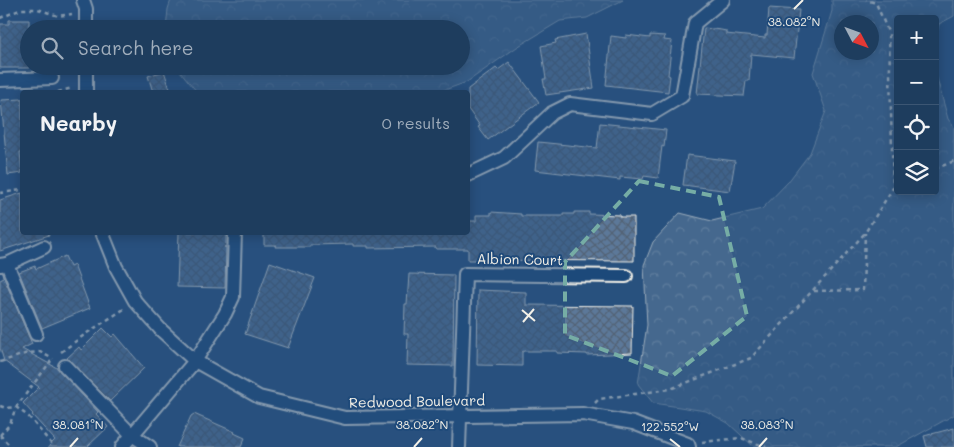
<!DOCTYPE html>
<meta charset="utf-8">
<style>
body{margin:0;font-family:Mali,sans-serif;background:#2b4867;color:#f1f3f6}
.controls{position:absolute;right:15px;top:15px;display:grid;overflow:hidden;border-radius:5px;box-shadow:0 2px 12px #0003}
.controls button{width:45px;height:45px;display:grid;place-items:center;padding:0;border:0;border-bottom:1px solid #3c5673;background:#1e3d5e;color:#f1f3f6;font:25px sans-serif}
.compass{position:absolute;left:834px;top:15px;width:45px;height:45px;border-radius:50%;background:#1e3d5e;box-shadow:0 2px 12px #0003;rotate:131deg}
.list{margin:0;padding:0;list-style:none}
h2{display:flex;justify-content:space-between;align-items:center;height:65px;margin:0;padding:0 20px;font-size:21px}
h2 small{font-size:16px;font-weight:400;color:#a1aebc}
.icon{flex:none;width:28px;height:28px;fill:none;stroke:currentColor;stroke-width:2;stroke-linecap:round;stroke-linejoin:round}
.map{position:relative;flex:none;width:954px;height:447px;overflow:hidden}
.search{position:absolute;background:#1e3d5e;box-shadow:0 2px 12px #0003;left:20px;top:20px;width:450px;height:55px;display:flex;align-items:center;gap:12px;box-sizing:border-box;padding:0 18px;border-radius:28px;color:#a1aebc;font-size:19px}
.panel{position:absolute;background:#1e3d5e;box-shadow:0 2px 12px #0003;left:20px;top:90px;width:450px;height:145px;border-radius:5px}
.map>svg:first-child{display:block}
.forest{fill:url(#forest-crowns);stroke:#9cacbb;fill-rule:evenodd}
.building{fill:url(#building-cross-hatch);stroke:#f4f1e8}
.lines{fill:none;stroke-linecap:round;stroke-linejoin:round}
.minor-casing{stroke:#f4f1e8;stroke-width:16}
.path{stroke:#f4f1e8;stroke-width:2.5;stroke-dasharray:4 4;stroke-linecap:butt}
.minor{stroke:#1f4a7a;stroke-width:12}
.marked{fill:none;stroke:#76ada5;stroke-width:4;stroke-dasharray:10 6;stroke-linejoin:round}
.ticks{fill:none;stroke:#f4f1e8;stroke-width:2}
.labels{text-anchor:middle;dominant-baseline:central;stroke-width:4;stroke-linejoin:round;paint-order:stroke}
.street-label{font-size:14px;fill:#f4f1e8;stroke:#1f4a7a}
.ticks-label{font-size:12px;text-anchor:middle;fill:#f4f1e8;stroke:#1f4a7a;stroke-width:4;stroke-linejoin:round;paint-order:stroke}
</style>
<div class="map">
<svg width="954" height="447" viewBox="0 0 954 447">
<defs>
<pattern id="forest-crowns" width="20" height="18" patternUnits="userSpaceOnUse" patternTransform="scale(1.25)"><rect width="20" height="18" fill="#45688e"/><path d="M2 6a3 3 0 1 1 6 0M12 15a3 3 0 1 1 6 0" fill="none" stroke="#607e9e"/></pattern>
<pattern id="building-cross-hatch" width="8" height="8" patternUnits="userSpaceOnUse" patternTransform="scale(1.25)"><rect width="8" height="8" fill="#5b7899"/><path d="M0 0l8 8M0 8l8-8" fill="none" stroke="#536274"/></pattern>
</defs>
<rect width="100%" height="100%" fill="#28517e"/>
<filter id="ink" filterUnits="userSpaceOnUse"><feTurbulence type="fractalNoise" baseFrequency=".02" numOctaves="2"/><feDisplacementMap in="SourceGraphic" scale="10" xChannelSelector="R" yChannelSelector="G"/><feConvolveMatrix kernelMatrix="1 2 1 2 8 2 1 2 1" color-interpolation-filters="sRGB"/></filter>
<g filter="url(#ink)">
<g class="forest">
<path d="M171,0H623L587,18L560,21L517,47L467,82L439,92H357L346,91L342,92H197L176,66H461V29H166L168,9Z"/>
<path d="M832,0H954V16L939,24L935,42V19H898V191H935V71L948,119L954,127V415L896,447H754L728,423L706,411L653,403L638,384L647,325L644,265L653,242L680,213L712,221L762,209L788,182L810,153L826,111L813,73L832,11ZM872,22V52H842V22Z"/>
</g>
<g class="building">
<path d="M769,8L799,10L794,58L751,54L749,81H746L744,96L697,94L704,28L721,30L726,31V34L765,38V35H767Z"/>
<path d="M9,20H29V68H0V24H9Z"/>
<path d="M586,34L594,88L546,95L543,79H546L541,46L556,43L555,40Z"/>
<path d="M626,35L650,38V35L665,36L664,40L672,41L668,75L670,76L668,92L606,85L611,36L626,38Z"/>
<path d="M509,62L539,102L488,140L478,127L480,126L468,109V89L496,68L498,70Z"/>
<path d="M164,71L171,92H153L148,76Z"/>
<path d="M22,99V152H20L22,173L8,175L1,100Z"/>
<path d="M600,123L666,130L664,147L662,146L658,178L644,176L643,179L620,177V180L535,170L538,142L597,148Z"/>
<path d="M687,155L735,161L730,191L683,185Z"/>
<path d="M22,193V232H48L49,235L0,251V200Z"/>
<path d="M491,212L521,214V216H563V214H574V212H589V214L620,215V217H634V261L468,260V249H436V247L368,248V246H353V244L310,245V247H275L276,245H264V232H468V221H476V215H491Z"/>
<path d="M179,232H226V247H224H226L225,288L177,287Z"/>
<path d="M65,256L70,267L74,265L90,308L42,328L19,272L35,266L36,269Z"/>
<path d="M270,262L315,278L288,348L245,334Z"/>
<path d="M409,274L454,275L453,366L407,365L408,334H404L405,304H407Z"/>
<path d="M4,278L32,344L22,349L57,368L98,412L96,414L108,427L87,447H48L55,440L32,415L33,414L23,403L39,387L4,361L0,348V280Z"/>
<path d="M478,290L526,292V305L633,306L632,353L587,355V354L557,353V351H524L522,352V366L477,365Z"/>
<path d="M103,328L112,337L115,334L144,368L110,401L67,358L79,347L81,350Z"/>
<path d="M194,414L235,432L234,433L245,438L241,447H177L191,416Z"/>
<path d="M954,428V447H927L924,436Z"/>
</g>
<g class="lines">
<g class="minor-casing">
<g id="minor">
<path d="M83,0L86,9V29"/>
<path d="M86,66V92"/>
<path d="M0,80L52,78"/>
<path d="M468,175L504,158L552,113L570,104L652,114L682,96L695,23L723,0"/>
<path d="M102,232L116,267L135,301L161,330L195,361L259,397L345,418L583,414L633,423L688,444L689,447"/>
<path d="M7,264L44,247"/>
<path d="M0,265L7,264L36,334"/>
<path d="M65,366L132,435L150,447"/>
<path d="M122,447L195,361L225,314L233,297L235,232"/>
<path d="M459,447L465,274L626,276"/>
</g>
</g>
<g class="path">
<path d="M0,18L22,9H38L58,16L72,14"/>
<path d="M58,92L72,88"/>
<path d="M935,169L954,161"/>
<path d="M0,193L22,190"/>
<path d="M814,291L863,290L865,233"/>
<path d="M61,352L87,333L124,309"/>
<path d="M0,362L28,353L40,352L53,359"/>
<path d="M595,403L599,399L670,389L751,358L865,233L893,188L889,34L876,3L866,0"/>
<path d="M0,406L6,408L16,407L29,417L54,447"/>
<path d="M0,435L10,424L16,407L51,361"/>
<path d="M0,435L11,447"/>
<path d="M702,442L741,438L766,447"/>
</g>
<use href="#minor" class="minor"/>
</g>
</g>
<path d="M0 0H954V447H0ZM639,181L719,197L747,316L672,376L565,335V262Z" fill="#28517e" fill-opacity=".55" fill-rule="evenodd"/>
<path class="marked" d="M639,181L719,197L747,316L672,376L565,335V262Z"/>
<path class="ticks" d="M794,9L803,0M522,310L535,321M523,322L534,309M670,439L680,447M70,447L78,438M414,447L422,438M759,447L767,438"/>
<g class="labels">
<g class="street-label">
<text transform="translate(520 259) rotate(1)">Albion Court</text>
<text transform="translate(417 401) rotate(-1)">Redwood Boulevard</text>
</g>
</g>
<g class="ticks-label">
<text x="794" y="26">38.082°N</text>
<text x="78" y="429">38.081°N</text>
<text x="422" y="429">38.082°N</text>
<text x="767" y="429">38.083°N</text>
<text x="670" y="431">122.552°W</text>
</g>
</svg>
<div class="controls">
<button>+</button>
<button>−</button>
<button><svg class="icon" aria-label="locate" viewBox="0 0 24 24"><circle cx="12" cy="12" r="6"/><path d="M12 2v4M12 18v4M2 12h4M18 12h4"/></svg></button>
<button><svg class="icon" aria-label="layers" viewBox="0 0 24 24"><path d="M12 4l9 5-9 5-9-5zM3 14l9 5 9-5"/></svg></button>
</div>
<svg class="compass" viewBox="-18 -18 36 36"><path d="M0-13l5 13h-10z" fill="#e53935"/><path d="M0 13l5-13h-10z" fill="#a1aebc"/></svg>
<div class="search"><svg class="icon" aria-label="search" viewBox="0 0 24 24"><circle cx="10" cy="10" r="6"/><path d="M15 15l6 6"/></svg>Search here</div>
<section class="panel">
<h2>Nearby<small>0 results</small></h2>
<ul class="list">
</ul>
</section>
</div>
